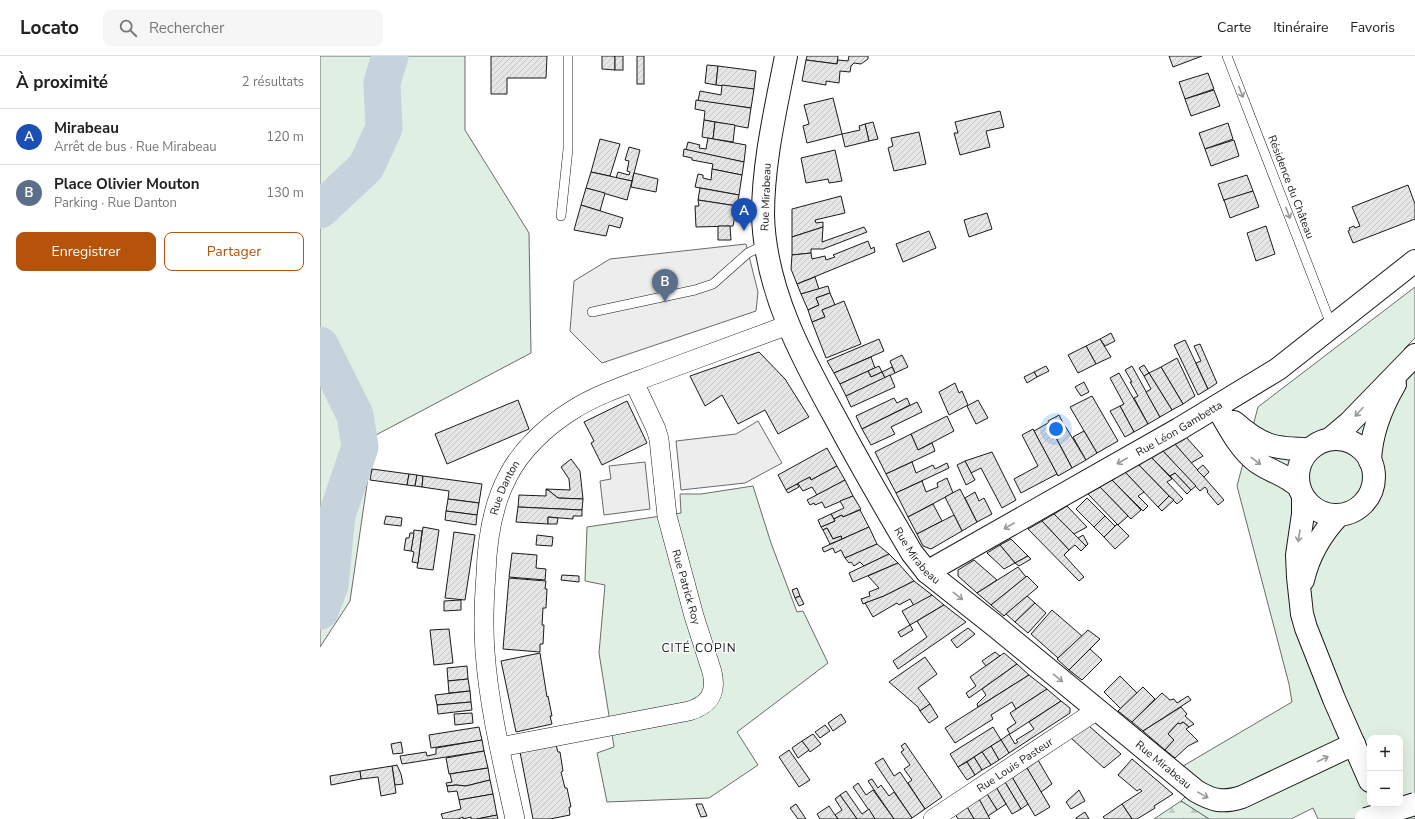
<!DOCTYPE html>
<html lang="fr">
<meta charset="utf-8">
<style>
body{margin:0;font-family:"Nunito Sans",sans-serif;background:#f6f6f6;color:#222}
.controls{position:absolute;right:12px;bottom:12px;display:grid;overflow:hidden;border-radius:8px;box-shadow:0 4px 16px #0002}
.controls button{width:36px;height:36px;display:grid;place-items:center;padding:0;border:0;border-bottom:1px solid #e0e0e0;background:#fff;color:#222;font:20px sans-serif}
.you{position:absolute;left:736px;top:373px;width:14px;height:14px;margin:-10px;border:3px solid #fff;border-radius:50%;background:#1a73e8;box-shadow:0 0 0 6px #1a73e833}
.badge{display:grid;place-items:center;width:26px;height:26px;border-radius:50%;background:#b45309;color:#fff;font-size:13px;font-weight:700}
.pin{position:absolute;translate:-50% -33px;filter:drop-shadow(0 1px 2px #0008)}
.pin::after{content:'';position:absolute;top:21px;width:14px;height:12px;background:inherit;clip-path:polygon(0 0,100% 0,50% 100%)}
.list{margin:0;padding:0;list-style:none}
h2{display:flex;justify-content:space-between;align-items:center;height:52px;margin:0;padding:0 16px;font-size:17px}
h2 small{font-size:13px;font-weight:400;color:#767676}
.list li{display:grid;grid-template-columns:26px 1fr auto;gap:12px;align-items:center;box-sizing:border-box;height:56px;padding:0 16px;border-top:1px solid #e0e0e0}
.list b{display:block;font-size:15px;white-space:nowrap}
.list p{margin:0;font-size:13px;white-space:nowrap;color:#767676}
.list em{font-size:13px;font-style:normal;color:#767676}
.actions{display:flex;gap:8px;padding:12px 16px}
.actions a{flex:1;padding:9px 0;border:1px solid #b45309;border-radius:8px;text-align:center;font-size:14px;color:#b45309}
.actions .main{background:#b45309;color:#fff}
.icon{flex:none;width:22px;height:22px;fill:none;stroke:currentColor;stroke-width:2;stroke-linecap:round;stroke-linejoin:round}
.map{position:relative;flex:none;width:1095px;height:763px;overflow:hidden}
header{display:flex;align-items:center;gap:24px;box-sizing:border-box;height:56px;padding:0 20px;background:#fff;border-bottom:1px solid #e0e0e0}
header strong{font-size:19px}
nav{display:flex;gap:22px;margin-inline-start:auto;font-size:14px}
.search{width:280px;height:36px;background:#f6f6f6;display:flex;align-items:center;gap:10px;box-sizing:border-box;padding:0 14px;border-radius:8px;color:#767676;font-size:15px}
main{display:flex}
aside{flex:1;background:#fff}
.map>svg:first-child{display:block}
.green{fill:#e0efe3;stroke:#6a6a6a;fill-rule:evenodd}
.forest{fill:url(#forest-firs);stroke:#6a6a6a}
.parking{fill:#ededed;stroke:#6a6a6a}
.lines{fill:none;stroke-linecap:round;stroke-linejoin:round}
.river{stroke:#c6d2dc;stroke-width:37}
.building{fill:url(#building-hatch);stroke:#1a1a1a}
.lane-casing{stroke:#1a1a1a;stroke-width:10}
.street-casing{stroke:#1a1a1a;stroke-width:20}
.secondary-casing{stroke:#1a1a1a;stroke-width:24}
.lane{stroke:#fff;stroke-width:9}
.street{stroke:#fff;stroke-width:19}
.secondary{stroke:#fff;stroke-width:22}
.highway-bridge-casing{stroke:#1a1a1a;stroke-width:24;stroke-linecap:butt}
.highway-bridge{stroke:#fff;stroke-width:22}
.oneway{stroke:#989898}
.labels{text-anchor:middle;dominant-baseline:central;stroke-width:3;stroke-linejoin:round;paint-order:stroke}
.street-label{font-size:11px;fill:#1a1a1a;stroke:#fff}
.neighbourhood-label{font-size:12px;letter-spacing:1px;fill:#1a1a1a;stroke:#fff}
</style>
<header>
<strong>Locato</strong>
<div class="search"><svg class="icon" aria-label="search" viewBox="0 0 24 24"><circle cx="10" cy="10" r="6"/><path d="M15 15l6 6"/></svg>Rechercher</div>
<nav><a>Carte</a><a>Itinéraire</a><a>Favoris</a></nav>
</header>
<main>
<aside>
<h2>À proximité<small>2 résultats</small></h2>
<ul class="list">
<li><span class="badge" style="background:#1a4fb4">A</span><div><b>Mirabeau</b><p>Arrêt de bus · Rue Mirabeau</p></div><em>120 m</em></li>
<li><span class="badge" style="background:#5c6f8a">B</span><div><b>Place Olivier Mouton</b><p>Parking · Rue Danton</p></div><em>130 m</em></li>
</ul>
<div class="actions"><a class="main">Enregistrer</a><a>Partager</a></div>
</aside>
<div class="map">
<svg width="1095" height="763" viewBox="0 0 1095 763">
<defs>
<pattern id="forest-firs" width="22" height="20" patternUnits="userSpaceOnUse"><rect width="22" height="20" fill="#e0efe3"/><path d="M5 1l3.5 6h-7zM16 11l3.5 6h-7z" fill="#c0ccc2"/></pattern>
<pattern id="building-hatch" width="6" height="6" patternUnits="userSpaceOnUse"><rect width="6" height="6" fill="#e6e6e6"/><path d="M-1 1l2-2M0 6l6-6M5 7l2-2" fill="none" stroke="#c5c5c5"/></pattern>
</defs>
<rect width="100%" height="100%" fill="#fff"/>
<g class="green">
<path d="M0,0H145V74L209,177L211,297L54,380L30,545L0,591Z"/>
<path d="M1095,231V282L1084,293L1095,304V763H998L993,752L971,763H889L861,745L880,726L863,710L972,646L969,628L917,430L938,351ZM1050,682H1080V748H1050Z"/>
<path d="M433,430L451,487L477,556L483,555L508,607L417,676L438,709L389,742L287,746L277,697L294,691L279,597L285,529L265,525L267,471L361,457L360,438H381Z"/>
</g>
<path class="forest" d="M861,745L889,763H834Z"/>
<g class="parking">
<path d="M426,188L438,236L436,255L282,307L250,275L254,225L290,203Z"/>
<path d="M438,365L462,407L425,427L361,434L356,385L416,378Z"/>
<path d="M325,406L330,453L284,459L280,425L291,423L289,410Z"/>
</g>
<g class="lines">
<g class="river">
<path d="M0,154L46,111L64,72L62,27L70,0"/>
<path d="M0,289L35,359L40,391L17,459L10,529L0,555"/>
</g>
</g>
<g class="building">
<path d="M171,0H227L226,22H187V38H171Z"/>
<path d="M282,0H295V14L282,13Z"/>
<rect x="295" y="0" width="8" height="14"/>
<rect x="317" y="0" width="7" height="28"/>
<path d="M487,0H518L517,8L486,4Z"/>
<path d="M529,0H548V3L541,8L534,7L531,10L530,16L520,15L519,27L506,25V29L482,25L486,4L517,8L518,4L528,5Z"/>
<path d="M849,0H882L853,11Z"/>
<path d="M387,9L398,10L396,29L385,27Z"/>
<path d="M398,10L436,15L434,33L396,29Z"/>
<path d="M888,17L894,33L865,43L859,26Z"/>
<path d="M402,29L434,33L431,52L378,45L380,35L401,39Z"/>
<path d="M894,34L900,50L871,60L865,43Z"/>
<path d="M513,42L522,78L487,87L483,70L489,68L484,49Z"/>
<path d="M376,44L431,52L428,72L384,64L385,55L375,53Z"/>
<path d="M680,55L684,71L666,75L670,91L640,99L634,77H638L635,66Z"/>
<path d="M384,64L395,66L393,83L382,81Z"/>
<path d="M395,66L415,69L413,86L393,83Z"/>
<path d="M553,66L558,83L549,85L545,68Z"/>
<path d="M908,67L913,83L885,93L879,77Z"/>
<path d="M545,68L549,85L525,91L522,78L540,74L539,70Z"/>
<path d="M599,76L606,108L574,115L568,92L573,90L571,82Z"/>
<path d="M388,82L426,89L424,106L366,94L368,86L380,89L379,92L386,93Z"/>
<path d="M280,83L300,88L290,120L271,116Z"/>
<path d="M914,84L919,100L891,110L885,93Z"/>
<path d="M309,91L320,94L312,125L296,122L298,116L309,119L310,116L307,115L309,105L305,104Z"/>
<path d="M364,93L424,106L422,119L392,113L393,108L372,104V102L363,100Z"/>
<path d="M515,94L522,125L509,127L508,123L486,127L481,102Z"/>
<path d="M392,113L422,119L419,139L375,131L378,118L383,119V122L391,124Z"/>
<path d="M271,116L312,125L307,144L266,132Z"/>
<path d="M314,117L338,123L336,136L311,131Z"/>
<path d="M927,119L933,135L904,145L898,128Z"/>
<path d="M1088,129L1095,148V163L1033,187L1028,175L1030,174L1029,172L1034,170L1035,172L1040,170L1032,151Z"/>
<path d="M266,132L285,137L280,155L261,149Z"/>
<path d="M380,132L419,139L417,150L378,144Z"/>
<path d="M933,135L939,151L910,162L904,144Z"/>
<path d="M521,140L525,157L495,164L496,167L503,166V171L472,181V153Z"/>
<path d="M378,144L417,150L413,170L376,171L375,150H379Z"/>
<path d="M261,149L303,162L300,172L289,169L286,180L254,174Z"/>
<path d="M667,157L672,173L649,181L644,164Z"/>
<path d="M398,170H410L411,184H398Z"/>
<path d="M946,170L955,198L936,205L927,177Z"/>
<path d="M503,171L502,186L544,171L547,176L503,193H491V197L472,199V181Z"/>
<path d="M609,175L616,192L583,206L576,188Z"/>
<path d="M548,185L551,193L554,191L555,196L477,228L471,213L472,199L491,197L492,203L505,200L506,204L515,201L513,199Z"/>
<path d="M495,221L499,233L481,238L477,228Z"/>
<path d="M508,230L510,237L496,242L499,249L488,254L481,238Z"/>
<path d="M510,237L515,249L502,254L505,261L492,266L488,254L499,249L496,242Z"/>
<path d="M524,245L541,288L506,302L492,266L505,261L502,254Z"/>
<path d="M791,277L795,285L785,290L780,283Z"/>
<path d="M559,283L564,295L514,317L507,305Z"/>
<path d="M780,283L791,301L776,308L766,290Z"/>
<path d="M865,284L888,333L878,339L854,289Z"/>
<path d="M880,288L897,327L888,333L876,307L881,305L874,290Z"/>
<path d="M766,290L776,308L758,317L748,299Z"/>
<path d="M439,296L465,323L489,361L458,378L445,354L418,368L402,339L385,350L370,320Z"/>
<path d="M582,299L588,311L575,317L570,305Z"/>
<path d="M551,301L555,312L520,328L514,317Z"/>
<path d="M857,302L875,340L863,348L841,311Z"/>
<path d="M824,309L829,317L824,320L819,312Z"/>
<path d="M559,310L562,316L551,321L548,315Z"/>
<path d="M726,310L729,315L717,321L714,316Z"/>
<path d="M812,310L840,361L828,368L814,342L818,340L810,326H812L805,314Z"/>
<path d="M572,311L575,317L565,322L562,316Z"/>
<path d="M841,311L863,348L852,354L829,317Z"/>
<path d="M548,315L551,321L562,316L565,322L526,340L520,328Z"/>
<path d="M714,316L717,321L707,327L704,321Z"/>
<path d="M799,317L828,368L814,376L800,350L804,348L790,322Z"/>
<path d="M829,317L852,354L840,361L826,336L831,333L824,320Z"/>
<path d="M570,319L575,331L531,351L526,340Z"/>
<path d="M764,326L769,336L761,340L755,331Z"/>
<path d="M635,327L639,337L642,335L648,349L629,359L619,336Z"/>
<path d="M772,340L798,385L777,397L750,351Z"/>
<path d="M574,342L577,347L587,342L590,349L542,373L536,360Z"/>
<path d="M198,344L209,373L127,408L115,378Z"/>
<path d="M658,344L668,362L656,368L647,350Z"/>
<path d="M307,345L327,387L282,409L271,387L274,385L264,366Z"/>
<path d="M597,346L602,356L571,371L575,378L551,389L542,373Z"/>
<path d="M800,350L814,376L805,381L790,355Z"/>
<path d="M739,359L742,365L731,372L728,365Z"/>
<path d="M627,360L634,375L598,394L591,378Z"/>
<path d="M742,365L766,404L752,412L731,372Z"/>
<path d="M728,367L752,412L738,420L714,375Z"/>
<path d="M713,373L737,418L701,437L694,423L718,410L702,379Z"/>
<path d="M764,375L777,397L766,404L753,381Z"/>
<path d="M591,378L598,394L612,387L615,395L566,418L555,396Z"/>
<path d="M866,381L883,400L871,407L854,387Z"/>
<path d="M854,387L904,444L898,449L887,436L888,435L885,431L880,435L842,394Z"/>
<path d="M507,392L517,410L491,424L490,421L466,434L458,419Z"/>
<path d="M842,394L876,430L871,434L855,417L850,420L831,401Z"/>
<path d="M672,396L696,444L682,452L661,412L651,417L645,405Z"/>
<path d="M831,401L852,423L847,426L863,443L857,448L818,408Z"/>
<path d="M251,403L260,415L263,443L238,442L228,434H226V433L250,434L249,423L241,411Z"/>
<path d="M645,405L655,424L646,429L637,409Z"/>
<path d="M592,406L596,417L613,409L615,413L627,407L629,412L576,437L566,418Z"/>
<path d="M818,408L849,440L838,451L805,416Z"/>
<path d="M883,409L889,416L884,421L877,414Z"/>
<path d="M517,410L525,424L497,439L492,431L483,435L480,431L478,427L490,421L491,424Z"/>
<path d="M52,413L89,418L87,429L50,424Z"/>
<path d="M805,416L824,436L818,440L828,450L823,455L792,424Z"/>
<path d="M855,417L871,434L867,438L850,420Z"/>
<path d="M89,418L97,419L95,430L87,429Z"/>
<path d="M97,419L103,420L102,431L95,430Z"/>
<path d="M103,420L162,428L159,447L128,443L129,435L102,431Z"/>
<path d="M627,422L633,437L588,461L576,437L602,425L606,436L618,431L617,427Z"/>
<path d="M525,424L533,440L505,452L502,446L495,449L494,447L490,449L487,444Z"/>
<path d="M792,424L821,454L811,463L780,431Z"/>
<path d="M477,428L479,431L468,437L466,434Z"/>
<path d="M780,431L808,460L798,469L768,438Z"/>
<path d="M640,433L657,466L642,475L625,441Z"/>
<path d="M226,434H228L238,442L263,443L262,454L198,451L199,439L226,440Z"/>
<path d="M655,436L659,445L664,442L672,458L657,466L645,442Z"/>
<path d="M533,440L541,453L523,461L522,459L514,463L511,458L524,452L520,445Z"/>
<path d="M849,440L854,444L842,455L838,451Z"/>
<path d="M767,442L785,460L774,471L756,453Z"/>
<path d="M128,443L159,447L157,459L126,455Z"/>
<path d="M613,448L622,465L597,478L588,461Z"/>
<path d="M747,450L767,471L754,478L734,458Z"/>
<path d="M198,451L262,454V460H253V463L228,461V468L196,466Z"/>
<path d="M540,454L549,471L522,483L521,480L513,483L507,472L503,474L501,471L515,465L514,463L522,459L523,461Z"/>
<path d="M126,455L157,459L156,469L125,464Z"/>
<path d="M511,458L515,465L501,471L498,464Z"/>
<path d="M734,458L766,490L761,495L755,489L749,494L722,465Z"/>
<path d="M634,459L642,475L611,493L603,490L597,478Z"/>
<path d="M66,460L82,462L81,470L64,468Z"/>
<path d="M785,460L795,470L784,481L774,471Z"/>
<path d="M228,461L238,462L237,468H228Z"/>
<path d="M722,465L749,494L744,499L764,521L759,525L708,473Z"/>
<path d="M797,468L809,480L795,493L784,481Z"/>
<path d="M103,471L119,474L113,514L97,512Z"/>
<path d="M549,471L557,488L525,502L521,494L515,497L513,492L504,496L502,492Z"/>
<path d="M507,472L513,483L521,480L522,483L510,488L503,474Z"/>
<path d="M94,474L102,475L98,507L92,506L94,496L91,495Z"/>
<path d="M134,476L155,479L145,544L125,542Z"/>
<path d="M90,477H94L91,495L84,494L86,482H89Z"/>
<path d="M217,479L233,481L232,490L216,489Z"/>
<path d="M763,479L768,488L766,490L758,482Z"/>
<path d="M691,483L708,500L695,507L680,489Z"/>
<path d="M557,488L569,498L544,510L540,506L534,510L531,506L529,507L525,502Z"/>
<path d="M680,489L695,507L684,513L667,497Z"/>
<path d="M192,497L217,499L216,512L226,513L225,524L189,521Z"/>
<path d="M569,498L578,507L533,526L529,517Z"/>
<path d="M708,500L711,503L699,510L695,507Z"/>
<path d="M654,504L677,524L657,537L638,520V514Z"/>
<path d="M578,507L594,525L564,540L543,548L541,543L550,540L549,536L559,532L548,520Z"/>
<path d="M698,511L706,521L671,549L657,537Z"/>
<path d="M242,519L259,520V526L241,524Z"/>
<path d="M707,520L718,531L686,558L684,560L671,549Z"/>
<path d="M189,522L226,525L225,533H227L226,552H223L222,569H224L223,588H220V596L183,593Z"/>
<path d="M594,525L612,539L594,550L590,543L579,549L577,547L553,561L545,547L564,540Z"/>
<path d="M477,532L480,540L475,542L472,534Z"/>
<path d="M612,539L624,549L590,569L582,555Z"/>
<path d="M480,540L484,548L479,550L475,542Z"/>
<path d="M707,540L715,547L695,566L686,558Z"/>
<path d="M141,544V554L124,555V545Z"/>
<path d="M715,547L726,557L708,577L695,566Z"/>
<path d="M624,549L646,566L578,613L573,605L607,581L597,565Z"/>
<path d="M732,554L762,580L738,602L711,578Z"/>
<path d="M590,569L593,574L581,581L578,576Z"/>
<path d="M648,572L655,578L637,592L631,584Z"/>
<path d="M129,573L133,607L114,609L110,574Z"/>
<path d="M768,574L780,583L749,614L737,603Z"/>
<path d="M770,593L782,604L762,624L749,614Z"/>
<path d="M675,596L680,600L666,610L662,605Z"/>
<path d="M220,597L227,641L228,640L232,660H230L232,668L196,676L181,605Z"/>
<path d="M684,597L697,608L649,642L646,637L656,630L650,621Z"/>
<path d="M605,601L617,618L598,632L610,648L600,655L598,651L569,626Z"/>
<path d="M697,608L709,619L658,651L657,648L666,639L662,633Z"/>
<path d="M147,610L148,623L128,625L127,612Z"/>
<path d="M709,619L727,633L696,653L692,646L671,659L673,663L635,687L625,672Z"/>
<path d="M800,620L817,637L801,653L784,636Z"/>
<path d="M148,623L150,635L129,637L128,625Z"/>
<path d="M823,631L835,643L812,666L798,655Z"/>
<path d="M727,633L741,645L690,678L687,673L696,667L690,657Z"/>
<path d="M150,635L151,646L117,649L115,639Z"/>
<path d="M842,637L850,644L854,643L857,647L868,640L871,644L823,675L812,666Z"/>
<path d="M741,645L750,652V657L689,697L681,684L689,678L695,688L698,686L696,684L714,673L709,666Z"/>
<path d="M151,646L152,654L118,658L117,649Z"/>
<path d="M610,648L618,661L609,667L600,655Z"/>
<path d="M861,651L867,658L865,660L874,668L869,671L863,666L860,668L858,667L848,678L854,684L845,694L823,675Z"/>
<path d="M152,657L153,667L135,669L134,658Z"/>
<path d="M521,658L526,666L513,675L508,667Z"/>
<path d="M863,666L869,671L866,673L878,685L868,690L855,702L845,694L854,684L848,678L858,667L860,668Z"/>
<path d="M505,669L510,675L500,682L495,676Z"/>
<path d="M769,670L801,698L784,712L751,682Z"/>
<path d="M159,671L162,684L111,692L109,679Z"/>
<path d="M673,671L681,684L638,711L630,698Z"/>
<path d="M493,678L501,688L490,696L482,685Z"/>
<path d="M162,684L164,695L82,708L80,700L106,696L107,700L116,698V692Z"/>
<path d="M681,684L689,697L679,704L671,690Z"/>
<path d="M482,685L489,694L478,702L472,692Z"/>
<path d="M81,686L83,697L73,698L71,688Z"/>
<path d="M585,687L622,741L605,753L588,727L592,724L584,713L590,709L581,696L584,694L581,690Z"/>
<path d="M236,689L238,696H240L243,715L241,716L245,732H247L251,751H249L250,759L230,763H213L200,696Z"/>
<path d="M671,690L679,704L671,709L662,696Z"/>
<path d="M469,694L490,724L479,731L459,701Z"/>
<path d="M164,695L168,712L129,718L126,702Z"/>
<path d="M662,696L671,709L662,714L654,701Z"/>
<path d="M654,701L662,714L655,719L647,706Z"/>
<path d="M563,702L574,720L580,716L605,753L592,762L555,707Z"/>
<path d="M812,703L853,738L834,750L835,752L817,763H812L802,748L822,735L820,733L817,735L798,719Z"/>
<path d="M718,704L732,728L721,736L707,712Z"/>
<path d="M647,706L655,719L647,724L638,711Z"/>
<path d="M77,709L81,718L83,728L75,729L72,710Z"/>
<path d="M72,710L76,737L61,740L58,721L41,723L40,715Z"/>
<path d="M168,712L170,724L146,730L136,729L127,730L126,727L132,726L130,718Z"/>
<path d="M707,712L730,751L715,760L692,721Z"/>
<path d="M40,715L41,723L11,729L10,720Z"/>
<path d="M692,721L708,748L701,753L685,726Z"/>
<path d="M552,723L558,732L561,729L569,740L574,736L592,762L590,763H574L548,725Z"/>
<path d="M170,724L173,738L139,744L137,735L128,736L127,730L136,729L146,730Z"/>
<path d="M685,726L701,753L692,758L676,731Z"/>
<path d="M538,727L546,739L553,734L574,763H555L533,731Z"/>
<path d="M676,731L686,748L677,754L667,738Z"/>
<path d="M759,734L765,745L751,753L746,746Z"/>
<path d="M526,735L542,758L549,753L555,763H537L520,739Z"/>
<path d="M173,738L177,759L157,763H151V761L143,763V761L138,763H123L121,758L141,753L139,744Z"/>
<path d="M667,738L677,754L668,760L659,743Z"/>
<path d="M520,739L537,763H518L515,759L522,754L515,743Z"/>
<path d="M659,743L670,763H654L647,751Z"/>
<path d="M376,748H382L387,760L381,761Z"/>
<path d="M476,748L486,763H478L470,752Z"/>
<path d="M802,748L812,763H785L783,761Z"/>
<path d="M509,750L515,759L518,763H500L497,758Z"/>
<path d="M647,751L654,763H638L635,758Z"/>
<path d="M765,756L769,763H756V762Z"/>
<path d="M177,759L178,763H157Z"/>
</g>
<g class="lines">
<g class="lane-casing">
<g id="lane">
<path d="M907,0L1012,271"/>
<path d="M241,160L248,93V0"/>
<path d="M272,256L375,234L393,228L428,197L436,193L446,191"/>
</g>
</g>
<g class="street-casing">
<g id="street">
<path d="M180,691L369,655C389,649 397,637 392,616L374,560L347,460L339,383L336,373L314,326"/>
<path id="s1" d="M195,763C183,708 169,652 165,596C163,570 164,544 166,518C167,485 172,450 188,420C201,394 227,370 251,355C277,338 309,328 338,317C382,301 425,285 468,269"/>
<path id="s2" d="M613,763L777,654"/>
</g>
</g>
<g class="secondary-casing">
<g id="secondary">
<path id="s3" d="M466,0C456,52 443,106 443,159C445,234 482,302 517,365C541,410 566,453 592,497L607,516L674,569L876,735C893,745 903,747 922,741L1034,688"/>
<path d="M897,351C908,369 919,393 937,406C951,416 965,418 979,431"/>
<path d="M914,366C941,390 954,393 989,393"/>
<circle cx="1016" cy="421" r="38"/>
<path d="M1010,383L1029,367L1095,299"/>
<path d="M1050,405C1051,377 1061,352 1075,328"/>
<path d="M983,442V458L977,499L978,521L982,558L986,572L1014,643L1050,725"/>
<path id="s4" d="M607,516L859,373L958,313L1095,205"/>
<path d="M983,524C989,498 1001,478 1019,459"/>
</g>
</g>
<use href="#lane" class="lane"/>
<use href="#street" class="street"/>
<use href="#secondary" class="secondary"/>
<g class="highway-bridge-casing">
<path id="highway-bridge" d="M1046,763L1095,748"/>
</g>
<use href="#highway-bridge" class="highway-bridge"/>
</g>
<defs><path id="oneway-shaft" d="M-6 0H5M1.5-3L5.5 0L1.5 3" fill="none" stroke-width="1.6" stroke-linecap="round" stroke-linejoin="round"/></defs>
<g class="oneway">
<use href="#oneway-shaft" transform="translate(921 36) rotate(69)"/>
<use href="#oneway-shaft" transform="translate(968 157) rotate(69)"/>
<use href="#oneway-shaft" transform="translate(1039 356) rotate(132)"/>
<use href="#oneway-shaft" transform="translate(802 405) rotate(150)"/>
<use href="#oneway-shaft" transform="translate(936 405) rotate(37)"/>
<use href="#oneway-shaft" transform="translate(689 470) rotate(150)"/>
<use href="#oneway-shaft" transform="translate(979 480) rotate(99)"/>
<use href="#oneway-shaft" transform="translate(638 540) rotate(38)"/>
<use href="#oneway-shaft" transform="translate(738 622) rotate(39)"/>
<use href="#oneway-shaft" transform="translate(1003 703) rotate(-25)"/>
<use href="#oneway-shaft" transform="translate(883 739) rotate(29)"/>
</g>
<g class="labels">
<g class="street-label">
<text transform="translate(971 131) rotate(69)">Résidence du Château</text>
<text transform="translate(446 141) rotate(-88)">Rue Mirabeau</text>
<text stroke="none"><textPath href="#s4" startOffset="290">Rue Léon Gambetta</textPath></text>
<text stroke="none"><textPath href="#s1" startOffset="337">Rue Danton</textPath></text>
<text stroke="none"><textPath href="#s3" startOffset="539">Rue Mirabeau</textPath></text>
<text transform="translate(366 531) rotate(74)">Rue Patrick Roy</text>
<text stroke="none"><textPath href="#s3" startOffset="863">Rue Mirabeau</textPath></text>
<text stroke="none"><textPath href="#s2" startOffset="98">Rue Louis Pasteur</textPath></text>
</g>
<g class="neighbourhood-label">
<text x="379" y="592">CITÉ COPIN</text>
</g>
</g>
</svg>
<div class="controls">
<button>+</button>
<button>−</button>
</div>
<div class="you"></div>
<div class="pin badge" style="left:424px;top:175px;background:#1a4fb4">A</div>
<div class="pin badge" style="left:345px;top:246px;background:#5c6f8a">B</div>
</div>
</main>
